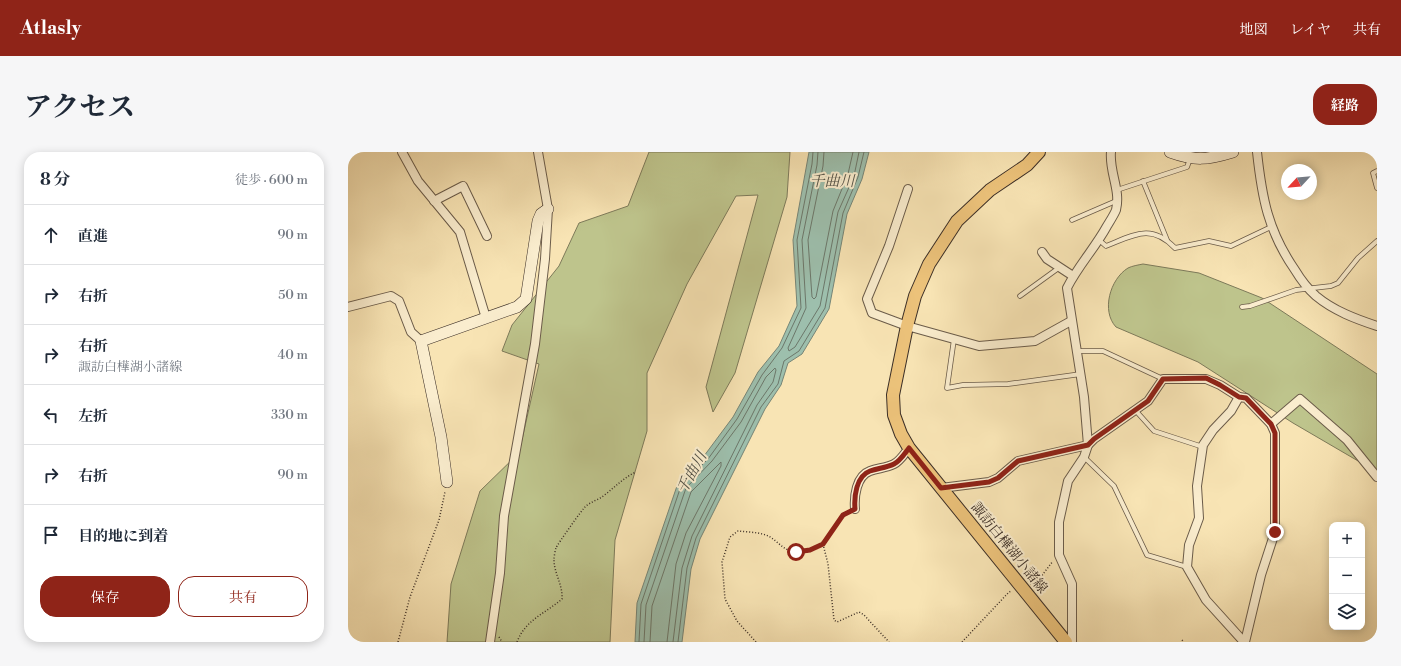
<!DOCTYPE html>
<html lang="ja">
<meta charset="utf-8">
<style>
body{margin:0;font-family:"Libre Bodoni","Noto Serif JP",serif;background:#f6f6f7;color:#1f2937}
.controls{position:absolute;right:12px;bottom:12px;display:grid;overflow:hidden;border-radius:8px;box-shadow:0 2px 10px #0003}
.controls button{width:36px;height:36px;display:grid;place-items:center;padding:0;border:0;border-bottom:1px solid #e0e1e3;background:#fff;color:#1f2937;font:20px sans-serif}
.compass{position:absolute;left:933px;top:12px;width:36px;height:36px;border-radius:50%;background:#fff;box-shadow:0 2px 10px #0003;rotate:244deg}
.stop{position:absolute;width:12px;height:12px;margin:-9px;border:3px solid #8f2418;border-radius:50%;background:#fff}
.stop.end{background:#8f2418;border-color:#fff;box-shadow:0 1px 4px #0008}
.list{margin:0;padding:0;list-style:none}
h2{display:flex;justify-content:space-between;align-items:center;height:52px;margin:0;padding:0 16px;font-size:17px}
h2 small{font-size:13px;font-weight:400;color:#747a83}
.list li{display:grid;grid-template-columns:26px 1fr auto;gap:12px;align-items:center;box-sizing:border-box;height:60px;padding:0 16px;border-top:1px solid #e0e1e3}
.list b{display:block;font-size:15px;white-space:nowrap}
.list p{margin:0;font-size:13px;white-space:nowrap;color:#747a83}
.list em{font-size:13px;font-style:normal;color:#747a83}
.actions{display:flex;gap:8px;padding:12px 16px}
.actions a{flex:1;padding:9px 0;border:1px solid #8f2418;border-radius:16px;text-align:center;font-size:14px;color:#8f2418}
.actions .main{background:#8f2418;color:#fff}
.icon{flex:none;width:22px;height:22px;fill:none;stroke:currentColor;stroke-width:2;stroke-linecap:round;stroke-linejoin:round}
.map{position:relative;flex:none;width:1029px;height:490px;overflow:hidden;border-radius:16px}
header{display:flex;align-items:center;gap:24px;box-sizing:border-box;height:56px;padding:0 20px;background:#8f2418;color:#fff}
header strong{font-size:19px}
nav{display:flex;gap:22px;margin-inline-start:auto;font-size:14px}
.intro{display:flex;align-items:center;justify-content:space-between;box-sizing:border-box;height:96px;padding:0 24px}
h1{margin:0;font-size:28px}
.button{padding:10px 18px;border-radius:16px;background:#8f2418;color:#fff;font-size:14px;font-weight:700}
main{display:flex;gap:24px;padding:0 24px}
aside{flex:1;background:#fff;border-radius:16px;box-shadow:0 2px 10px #0003}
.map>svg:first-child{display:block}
.green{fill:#bec48c;stroke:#7d7a5a}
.water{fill:#9dbfad;stroke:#768577}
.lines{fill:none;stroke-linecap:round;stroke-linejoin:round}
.shore{stroke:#6c776a;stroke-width:1}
.lane-casing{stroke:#6b5c4a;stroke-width:5.5}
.street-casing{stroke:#6b5c4a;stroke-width:10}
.secondary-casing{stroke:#3c2f27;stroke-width:12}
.primary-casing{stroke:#3c2f27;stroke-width:14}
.path{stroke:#3c2f27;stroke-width:1.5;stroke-dasharray:1 2;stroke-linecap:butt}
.lane{stroke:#faedce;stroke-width:4}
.street{stroke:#faedce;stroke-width:8}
.secondary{stroke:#faedce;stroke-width:11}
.primary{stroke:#ecc27a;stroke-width:12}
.route{stroke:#8f2418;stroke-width:5}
.labels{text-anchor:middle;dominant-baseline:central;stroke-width:4;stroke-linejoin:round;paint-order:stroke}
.street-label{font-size:14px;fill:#3c2f27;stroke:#faedce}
.water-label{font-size:15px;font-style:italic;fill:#545348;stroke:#faedce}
</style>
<header>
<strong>Atlasly</strong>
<nav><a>地図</a><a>レイヤ</a><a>共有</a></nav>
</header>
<div class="intro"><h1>アクセス</h1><a class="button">経路</a></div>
<main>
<aside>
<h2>8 分<small>徒歩 · 600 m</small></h2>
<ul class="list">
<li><svg class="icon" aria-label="ahead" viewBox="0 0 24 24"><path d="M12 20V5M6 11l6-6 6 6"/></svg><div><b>直進</b></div><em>90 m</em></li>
<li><svg class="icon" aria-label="right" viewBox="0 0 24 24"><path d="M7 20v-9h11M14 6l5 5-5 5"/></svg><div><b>右折</b></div><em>50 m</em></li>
<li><svg class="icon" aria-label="right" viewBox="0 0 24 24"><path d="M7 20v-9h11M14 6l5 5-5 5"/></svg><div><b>右折</b><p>諏訪白樺湖小諸線</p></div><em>40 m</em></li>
<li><svg class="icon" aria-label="left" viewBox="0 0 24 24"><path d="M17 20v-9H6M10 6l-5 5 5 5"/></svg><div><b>左折</b></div><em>330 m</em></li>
<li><svg class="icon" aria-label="right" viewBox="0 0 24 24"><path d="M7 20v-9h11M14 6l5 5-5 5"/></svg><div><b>右折</b></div><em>90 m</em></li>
<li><svg class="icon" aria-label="arrive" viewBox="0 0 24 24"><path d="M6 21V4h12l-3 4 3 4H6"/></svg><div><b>目的地に到着</b></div></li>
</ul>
<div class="actions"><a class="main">保存</a><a>共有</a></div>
</aside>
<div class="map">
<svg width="1029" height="490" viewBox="0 0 1029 490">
<rect width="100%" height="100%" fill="#f8e4b4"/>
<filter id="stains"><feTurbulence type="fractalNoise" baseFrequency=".005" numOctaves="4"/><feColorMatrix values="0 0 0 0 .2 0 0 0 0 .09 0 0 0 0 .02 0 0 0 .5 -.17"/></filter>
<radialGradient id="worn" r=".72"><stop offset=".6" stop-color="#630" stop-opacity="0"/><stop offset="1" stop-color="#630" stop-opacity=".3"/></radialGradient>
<g class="green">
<path d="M301,0H442L439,45L387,221L365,260L358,235L410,43L388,44L339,132L299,221V279L267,388L262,490H99L103,432L132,339L171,301L191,212L154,199L164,173L211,114L231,71L280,54Z"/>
<path d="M795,112L851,121L914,146L1029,222V320L945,271L850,210L768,175C753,159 762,127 780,116C784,114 790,113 795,112Z"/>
</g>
<path class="water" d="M461,0H521L514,27L499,62L481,157L454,202L440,211L433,233L417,257L352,387L343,417L334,490H287L289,451L330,331L356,304L385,265L410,220L431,194L449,154L445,88Z"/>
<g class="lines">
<g class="shore">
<path d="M470,0L469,13L454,88L458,156L440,196L441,199L447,195L472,154L490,60L506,24L511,0"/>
<path d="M476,0L475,14L460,88L464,145L466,147L468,145L485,59L500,22L505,0"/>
<path d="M291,490L293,452L333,334L360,307L389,267L414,223L434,196L453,156L449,88L464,12L465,0"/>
<path d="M296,490L298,453L338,336L364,309L393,270L418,225L427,216L428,218L425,230L409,253L344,384L334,416L325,490"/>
<path d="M302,490L304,454L343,340L373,310V314L338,381L328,412L319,490"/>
<path d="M330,490L339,416L348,386L413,255L430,232L436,209L451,199L477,156L495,61L510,25L516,0"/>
</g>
<g class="lane-casing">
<g id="lane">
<path d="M1029,19L1025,21L1029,36"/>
<path d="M795,29L819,88"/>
<path d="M769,38L839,15L842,7"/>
<path d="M724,68L768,49"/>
<path d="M751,88L758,94C786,83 803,71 827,96L861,89L883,94L923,75"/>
<path d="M672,144L712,115"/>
<path d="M894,155L902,154L948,138L983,134L990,131L1010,106L1029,89"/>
<path d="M606,187L599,236L615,233L660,232L733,222"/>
<path d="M730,199H755L815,227"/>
<path d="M788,259L806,279L855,295"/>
<path d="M736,305L766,334L799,403L839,415"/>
</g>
</g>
<g class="street-casing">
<g id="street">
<path d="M54,0L70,29L112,80L138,166"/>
<path d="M909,0C914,46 920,79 947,118C953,128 960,137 968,144C986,159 1008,167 1029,174"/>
<path d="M560,37L541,94L519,147L524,161L559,174L631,194L687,189L723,169"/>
<path d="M86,49L115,34L139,84"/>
<path d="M694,100L699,107L725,124"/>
<path d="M0,155L43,144L51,149L63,180L73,189"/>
<path d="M891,245L883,259L865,278L855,293L849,334L851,366L841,393L839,415L858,448L896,490"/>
<path d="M923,272L952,247L999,288L1029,325"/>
<path d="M593,336L641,330L650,326L670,309L740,293L746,287L800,249L815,227H858L872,233L891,245L898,246L923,272L927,281V380L913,423L897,490"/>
<path d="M507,357C506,345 508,324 522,319C530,316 538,316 546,312C552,309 557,301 561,296"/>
<path d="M142,490L152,421L156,364L187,192L197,107L200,57L190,0"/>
<path d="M724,490V432L711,403V370L720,329L736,305L740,293L736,245L719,136C730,114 747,96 759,74C762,69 766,63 768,58C773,38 761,20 763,0"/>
</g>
</g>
<g class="secondary-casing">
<g id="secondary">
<path d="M822,0C847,9 859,8 885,0"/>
<path d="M99,330L93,285L73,189L169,155L178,147L190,69L193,62L200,57"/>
</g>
</g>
<g class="primary-casing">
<path id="primary" d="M691,0L679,13L642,38L609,69L581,112L567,144L559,174L545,243L546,263L553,282L561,296L718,490"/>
</g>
<g class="path">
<path d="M475,392L480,412L486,468L489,470L511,460L516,463L541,490"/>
<path d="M682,432L692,426L705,409"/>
<path d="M151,485L154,490"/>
<path d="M834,488L836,490"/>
<path d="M50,490L62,445L91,368L97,340"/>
<path d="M169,490C177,468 198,461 214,447C215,433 206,421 206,408C206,405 207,399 208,396C209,393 235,356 238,354C243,350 249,348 254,345C266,336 275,326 288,320"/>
<path d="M408,490L389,469L377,447L374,410L382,385L390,379C399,380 409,380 418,383C426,386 431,393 438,397C466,411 482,382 495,363L500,361"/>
<path d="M614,490L661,440L664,439"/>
</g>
<use href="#lane" class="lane"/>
<use href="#street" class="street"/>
<use href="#secondary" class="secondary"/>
<use href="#primary" class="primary"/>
</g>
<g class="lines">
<path class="route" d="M448,400L462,398L475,392L495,363L507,357C506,345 508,324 522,319C530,316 538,316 546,312C552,309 557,301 561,296L593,336L641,330L650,326L670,309L740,293L746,287L800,249L815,227L858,226L872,233L891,245L898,246L923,272L927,281V380"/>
</g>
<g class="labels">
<g class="street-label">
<text transform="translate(661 396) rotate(51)">諏訪白樺湖小諸線</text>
</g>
<g class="water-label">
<text x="484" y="29">千曲川</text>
<text transform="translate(344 321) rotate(-61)">千曲川</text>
</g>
</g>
<rect width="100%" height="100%" filter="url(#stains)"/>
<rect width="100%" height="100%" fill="url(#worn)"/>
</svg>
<div class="controls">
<button>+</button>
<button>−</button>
<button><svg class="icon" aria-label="layers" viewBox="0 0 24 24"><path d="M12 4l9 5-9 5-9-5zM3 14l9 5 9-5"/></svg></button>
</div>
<svg class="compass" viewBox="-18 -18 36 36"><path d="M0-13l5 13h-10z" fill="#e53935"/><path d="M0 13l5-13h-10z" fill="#747a83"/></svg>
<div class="stop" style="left:448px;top:400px"></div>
<div class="stop end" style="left:927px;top:380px"></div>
</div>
</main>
